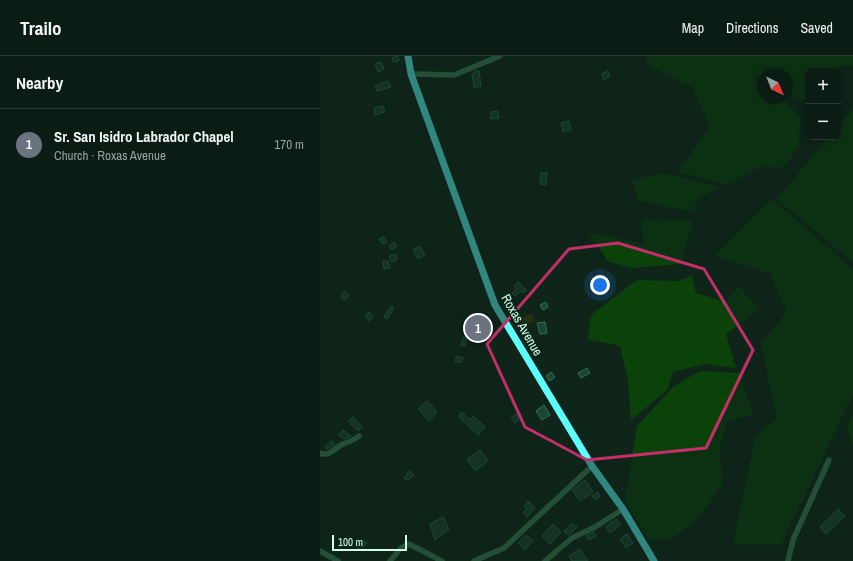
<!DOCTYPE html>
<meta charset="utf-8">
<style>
body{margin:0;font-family:"Archivo Narrow",sans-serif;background:#14251d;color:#f1f3f6}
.controls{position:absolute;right:12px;top:12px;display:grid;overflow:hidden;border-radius:8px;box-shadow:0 2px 10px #0003}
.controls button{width:36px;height:36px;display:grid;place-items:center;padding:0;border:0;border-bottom:1px solid #2b3a34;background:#0b1c14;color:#f1f3f6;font:20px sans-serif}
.compass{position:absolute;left:437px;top:12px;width:36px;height:36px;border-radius:50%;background:#0b1c14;box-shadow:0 2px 10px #0003;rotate:137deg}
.scale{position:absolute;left:12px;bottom:10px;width:75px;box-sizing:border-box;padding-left:4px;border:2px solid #d3ffe7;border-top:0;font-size:11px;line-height:14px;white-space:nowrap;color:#d3ffe7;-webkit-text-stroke:3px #0f251a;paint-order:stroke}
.you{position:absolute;left:280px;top:229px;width:14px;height:14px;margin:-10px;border:3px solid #fff;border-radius:50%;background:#1a73e8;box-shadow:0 0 0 6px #1a73e833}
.badge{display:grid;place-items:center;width:26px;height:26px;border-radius:50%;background:#8afb02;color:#fff;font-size:13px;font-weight:700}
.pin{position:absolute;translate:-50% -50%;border:2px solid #fff;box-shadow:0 1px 4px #0006}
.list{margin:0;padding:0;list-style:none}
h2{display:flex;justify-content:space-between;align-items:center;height:52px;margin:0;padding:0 16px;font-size:17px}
h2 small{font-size:13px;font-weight:400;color:#9aa1a0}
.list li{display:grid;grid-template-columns:26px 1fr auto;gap:12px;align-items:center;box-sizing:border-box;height:72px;padding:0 16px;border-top:1px solid #2b3a34}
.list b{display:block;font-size:15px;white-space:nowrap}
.list p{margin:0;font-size:13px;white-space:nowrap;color:#9aa1a0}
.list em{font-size:13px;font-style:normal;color:#9aa1a0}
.map{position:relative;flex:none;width:533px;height:505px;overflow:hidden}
header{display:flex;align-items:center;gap:24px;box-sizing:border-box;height:56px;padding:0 20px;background:#0b1c14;border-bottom:1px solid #2b3a34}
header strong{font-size:19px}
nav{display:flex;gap:22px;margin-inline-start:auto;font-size:14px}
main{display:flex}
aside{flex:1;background:#0b1c14}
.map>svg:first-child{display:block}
.green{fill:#252f12}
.water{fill:#0b420a;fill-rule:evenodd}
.building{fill:#1b4633;stroke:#2d7153}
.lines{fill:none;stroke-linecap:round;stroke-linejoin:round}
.minor{stroke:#3a8357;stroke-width:5.5}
.major{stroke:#5bfefb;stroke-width:7}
.marked{fill:none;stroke:#c42f69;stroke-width:3;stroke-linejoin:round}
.labels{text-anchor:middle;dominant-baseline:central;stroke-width:3.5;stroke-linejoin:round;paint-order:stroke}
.street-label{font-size:13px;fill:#d3ffe7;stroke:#0f251a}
</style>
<header>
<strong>Trailo</strong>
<nav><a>Map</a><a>Directions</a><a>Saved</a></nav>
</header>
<main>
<aside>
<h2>Nearby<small></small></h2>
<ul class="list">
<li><span class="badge" style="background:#6b7280">1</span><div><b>Sr. San Isidro Labrador Chapel</b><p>Church · Roxas Avenue</p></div><em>170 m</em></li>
</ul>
</aside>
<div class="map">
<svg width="533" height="505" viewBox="0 0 533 505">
<rect width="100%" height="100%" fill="#0f251a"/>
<path class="green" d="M212,257L215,265L198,273L194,265Z"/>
<g class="water">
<path d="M325,0H533V10L522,9L517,15H488V46L473,40V38L465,47L480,60L479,90L463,112L444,110L406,129L358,116L390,70L372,31L329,9ZM443,18H467V42H443Z"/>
<path d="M533,53V206L457,143L509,81H518V71Z"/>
<path d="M343,117L400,131L376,144L374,156L319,145L312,124Z"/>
<path d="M452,143L533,214V338L461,488L413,487L436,380L457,363L441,287L467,256L450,217L395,200Z"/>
<path d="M354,163L373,165L361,208L311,212L288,205L268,176L323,188L322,164Z"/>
<path d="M372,220L376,237L407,246L418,230L440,253L406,278L416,312L385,308L353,316L347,334L311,364L308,324L300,290L268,283L271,259L317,224L358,225Z"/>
<path d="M380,315L419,317L433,358L407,366L399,394L403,426L382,458L353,482L330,485L305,445L317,370L354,330Z"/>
<path d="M533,356V393L527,370Z"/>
</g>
<g class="building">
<path d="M78,0L79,5L73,6L72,2Z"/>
<path d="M61,6L64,13L58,16L55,8Z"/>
<path d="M155,15H159L161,30L154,32L152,18L155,17Z"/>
<path d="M288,15L290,20L284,24L281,18Z"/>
<path d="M68,25L71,31L57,35L55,30Z"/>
<path d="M63,50L65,56L55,59L54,52Z"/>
<path d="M178,55L179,62L171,63V56Z"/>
<path d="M249,65L251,74L243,76L241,67Z"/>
<path d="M221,117H227L226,129L220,128Z"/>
<path d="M64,181L67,186L62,188L59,183Z"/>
<path d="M74,186L77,190L72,194L69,190Z"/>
<path d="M100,190L105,199L98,203L93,194Z"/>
<path d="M76,198L77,204L71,206L69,200Z"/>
<path d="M63,205H68L70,212L64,213Z"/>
<path d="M198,226L206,234L203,237L201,235L195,240L192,237L197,233L194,230Z"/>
<path d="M25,235L29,240L24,244L21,240Z"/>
<path d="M226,246L228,251L223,254L220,249Z"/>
<path d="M71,250L74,252L67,263L64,261Z"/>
<path d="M49,256L53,261L49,265L45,260Z"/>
<path d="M225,266L227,277L220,278L217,267Z"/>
<path d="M160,267L164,272L157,278L153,273Z"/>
<path d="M143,281H147L145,290L141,289Z"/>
<path d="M137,300L143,302L141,307L135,305Z"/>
<path d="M267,312L270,317L261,322L258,317Z"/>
<path d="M231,316L235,321L230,325L226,320Z"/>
<path d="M107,345L117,356L109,365L98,353Z"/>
<path d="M224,349L230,359L222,364L216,355Z"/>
<path d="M142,356L149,364L153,360L165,371L158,379L138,360Z"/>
<path d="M196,358L199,364L195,367L191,362Z"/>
<path d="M33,361L42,371L38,375L28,365Z"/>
<path d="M23,374L31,380L24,383L19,379Z"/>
<path d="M12,385L15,388L7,393L5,391Z"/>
<path d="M160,394L168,405L155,415L147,403Z"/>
<path d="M89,415L94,419L88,424L84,422Z"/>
<path d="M265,424L273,436L260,445L252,434Z"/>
<path d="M278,436L280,440L275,444L272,440Z"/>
<path d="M208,445L215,452L207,461L203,457L207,453L204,450Z"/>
<path d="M518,453L525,460L506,478L500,471Z"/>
<path d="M123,461L129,473L115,484L110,468Z"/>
<path d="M296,463L301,469L290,477L286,471Z"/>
<path d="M252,467L257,471L249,479L244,475Z"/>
<path d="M233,468L241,476L230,488L222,480Z"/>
<path d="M274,476L276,480L269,484L266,480Z"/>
<path d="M307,478L313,487L306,492L300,483Z"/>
<path d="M206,479L213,485L205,494L198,487Z"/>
<path d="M42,483L47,487L41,495L36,490Z"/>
<path d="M260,493L268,505H252L249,500Z"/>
</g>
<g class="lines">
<g class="minor">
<path d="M91,18L134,19L180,0"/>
<path d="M0,397C9,401 14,393 21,389C27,386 33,385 39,380"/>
<path d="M0,495L18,505"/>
<path d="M70,505L81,492L89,488L122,505"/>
<path d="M154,505L184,492L272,410"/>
<path d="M225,505L252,482L275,471L303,453"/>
<path d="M468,505L473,484L509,404"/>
</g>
<path class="major" d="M88,0L91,18L175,249L272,410L303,453L334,505"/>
</g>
<path d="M0 0H533V505H0ZM298,187L384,213L433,294L386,392L267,404L205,371L167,288L249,193Z" fill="#0f251a" fill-opacity=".55" fill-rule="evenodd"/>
<path class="marked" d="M298,187L384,213L433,294L386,392L267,404L205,371L167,288L249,193Z"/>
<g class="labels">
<g class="street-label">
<text transform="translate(202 269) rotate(60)">Roxas Avenue</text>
</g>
</g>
</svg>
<div class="controls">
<button>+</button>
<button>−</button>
</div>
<svg class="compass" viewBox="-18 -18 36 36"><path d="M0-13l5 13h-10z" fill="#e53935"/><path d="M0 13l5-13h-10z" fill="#9aa1a0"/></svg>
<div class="scale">100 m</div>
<div class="you"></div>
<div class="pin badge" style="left:158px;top:272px;background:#6b7280">1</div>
</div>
</main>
